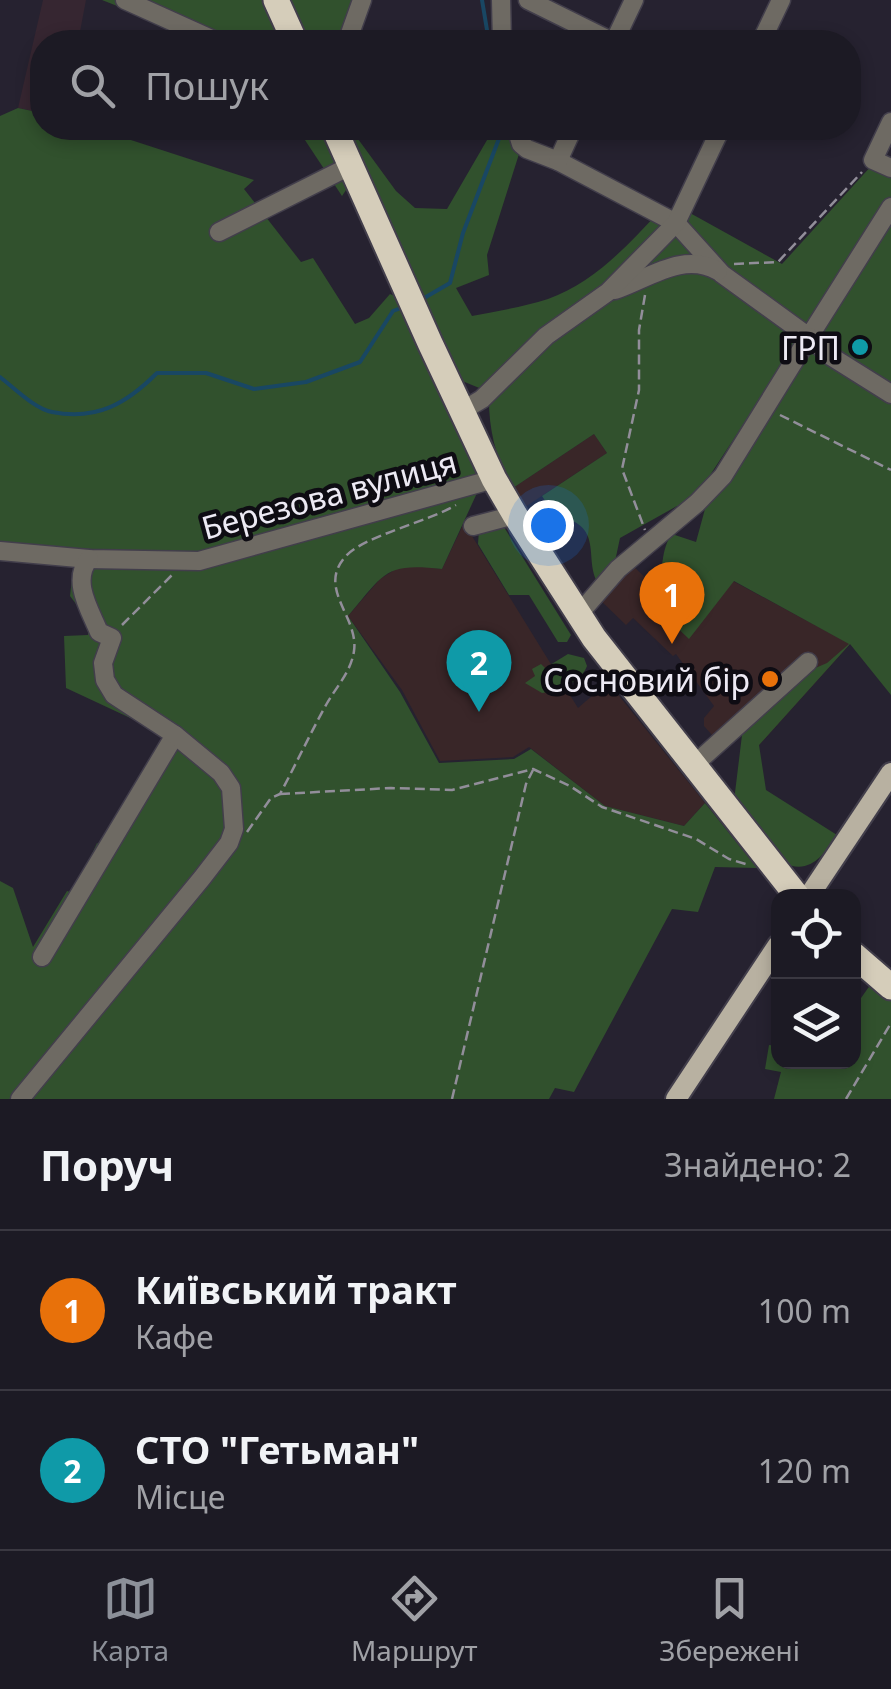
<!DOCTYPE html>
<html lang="uk">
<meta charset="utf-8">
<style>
body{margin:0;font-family:"Noto Sans",sans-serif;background:#292731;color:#f1f3f6}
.controls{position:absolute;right:30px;bottom:30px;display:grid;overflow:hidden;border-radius:20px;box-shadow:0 5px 15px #0003}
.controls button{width:90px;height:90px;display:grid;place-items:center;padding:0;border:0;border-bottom:2px solid #3a3841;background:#1c1a24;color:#f1f3f6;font:50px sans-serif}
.you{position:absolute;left:548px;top:525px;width:35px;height:35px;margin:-25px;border:8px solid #fff;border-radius:50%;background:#1a73e8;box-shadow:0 0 0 15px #1a73e833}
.badge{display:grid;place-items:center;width:65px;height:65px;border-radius:50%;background:#8c9099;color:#fff;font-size:32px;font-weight:700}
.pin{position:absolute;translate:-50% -82px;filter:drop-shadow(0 2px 5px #0008)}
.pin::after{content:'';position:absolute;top:52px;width:35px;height:30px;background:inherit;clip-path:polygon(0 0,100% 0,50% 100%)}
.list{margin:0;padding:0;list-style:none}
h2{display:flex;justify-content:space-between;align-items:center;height:130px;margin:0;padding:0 40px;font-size:42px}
h2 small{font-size:32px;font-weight:400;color:#a0a1a6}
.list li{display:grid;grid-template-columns:65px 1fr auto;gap:30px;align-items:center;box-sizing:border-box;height:160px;padding:0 40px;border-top:2px solid #3a3841}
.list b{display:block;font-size:38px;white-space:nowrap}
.list p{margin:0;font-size:32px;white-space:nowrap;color:#a0a1a6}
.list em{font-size:32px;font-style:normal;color:#a0a1a6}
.icon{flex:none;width:55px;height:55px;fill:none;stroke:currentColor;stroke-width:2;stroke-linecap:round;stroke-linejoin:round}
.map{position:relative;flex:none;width:891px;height:1099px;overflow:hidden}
.search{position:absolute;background:#1c1a24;box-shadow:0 5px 15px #0003;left:30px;right:30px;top:30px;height:110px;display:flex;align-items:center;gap:25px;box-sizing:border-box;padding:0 35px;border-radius:40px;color:#a0a1a6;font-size:38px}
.sheet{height:450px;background:#1c1a24}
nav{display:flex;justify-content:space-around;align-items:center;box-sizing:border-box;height:140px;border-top:2px solid #3a3841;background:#1c1a24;font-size:28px;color:#a0a1a6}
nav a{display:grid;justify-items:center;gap:5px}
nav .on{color:#8c9099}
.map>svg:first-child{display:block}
.commercial{fill:#392628}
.industrial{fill:#362631}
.green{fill:#31512d}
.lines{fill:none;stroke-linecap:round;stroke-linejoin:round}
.stream{stroke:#194763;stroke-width:4}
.minor-casing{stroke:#423e4b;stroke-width:21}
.major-casing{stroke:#423e4b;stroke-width:24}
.highway-casing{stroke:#423e4b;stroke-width:29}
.path{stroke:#928e9a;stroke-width:2.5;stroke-dasharray:10 5;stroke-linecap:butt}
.minor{stroke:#6e6a63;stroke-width:18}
.major{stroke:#b8b1a1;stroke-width:20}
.highway{stroke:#d5cdba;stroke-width:25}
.culture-dot{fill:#0f9aa8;stroke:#0e0c13;stroke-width:4}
.food-dot{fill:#e8710a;stroke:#0e0c13;stroke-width:4}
.labels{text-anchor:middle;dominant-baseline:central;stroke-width:9;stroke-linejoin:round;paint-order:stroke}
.poi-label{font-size:32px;fill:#edeaf4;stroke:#0e0c13;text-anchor:end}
.street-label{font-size:32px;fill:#edeaf4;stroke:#0e0c13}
</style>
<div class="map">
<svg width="891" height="1099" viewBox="0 0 891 1099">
<rect width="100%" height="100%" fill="#262230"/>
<g class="commercial">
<path d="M594,434L607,453L525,507L513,488Z"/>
<path d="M464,523L578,708L608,682L705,803L684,826L605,806L529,747L513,757L440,761L402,690L348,616L380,579L404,564L442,569Z"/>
<path d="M629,562L659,591L649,602L733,581L850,644L759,745L732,727L718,736L712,735L704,726V718L714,706L676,654L673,656L633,618L626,625L597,597Z"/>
</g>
<path class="industrial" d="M43,0H86L78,42H42V113L18,108Z"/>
<g class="green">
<path d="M102,0H266L286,42H208Z"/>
<path d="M289,0H362L347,42H310Z"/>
<path d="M18,108L42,113V128H94L254,180L244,189L301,262L313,258L355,324L369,318L390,294L400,298L483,480L442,569C384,562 384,574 348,616L400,692L439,763L514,759L531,749L605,806L684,826L705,803L757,868L715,867L698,912L672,909L574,1092L555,1088L549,1099H0V881L13,888L33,947L67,891L74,893L97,843L102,846L171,737L66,688L64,636L88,635V620L70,596L74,561L29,558V562L0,561V116Z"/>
<path d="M297,128H325L350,184L342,196Z"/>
<path d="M342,128H350L396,191L415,208L447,209L494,128H511L519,154L487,255L489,275L456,288L472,316C497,311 523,307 548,299C593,283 625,248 657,214L690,213L782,264L873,164L891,173V200L693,501L682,510L677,506L620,538L614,566L598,583C583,559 606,524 555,516L542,496L607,453L594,434L513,488C495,458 488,427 489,392L455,378Z"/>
<path d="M891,217V695L850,644L759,745L766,790L837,835C823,856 809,876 782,862L734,801L742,735L813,669L827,663L849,644L734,581L689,639L649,601C667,582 657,554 672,534L696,542L705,509Z"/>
<path d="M502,524L571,635L567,642H558L529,595H509L478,544L479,530Z"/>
<path d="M568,654L584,658L587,666C581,682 559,691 542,693L525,683L535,676L532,669L541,664L545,668Z"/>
<path d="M873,981L891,995V1099H774L781,1072L765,1069L769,1045L778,1046V1062H854V1008Z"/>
</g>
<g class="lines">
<g class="stream">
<path d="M482,0L489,42"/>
<path d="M419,301L450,283L463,233L503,128"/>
<path d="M0,377C14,388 35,409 52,412C97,421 127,403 157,373H206L254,389L306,382L360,362L393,311L401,308"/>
</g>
<g class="minor-casing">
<g id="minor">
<path d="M125,0L218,42"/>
<path d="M501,0L502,42"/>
<path d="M528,0L613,42"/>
<path d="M347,42L362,0"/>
<path d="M614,42L634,0"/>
<path d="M761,42L781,0"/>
<path d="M891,122L873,160L891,168"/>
<path d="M516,128L521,144L527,149L558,161L676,223L722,274L809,337L891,207"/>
<path d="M558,161L573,128"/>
<path d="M219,232L350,166"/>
<path d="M615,290C648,279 683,251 718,271"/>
<path d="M462,411L482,399L546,336L608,292L676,223L721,128"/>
<path d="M473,526L515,515"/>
<path d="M0,551L89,559L199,561L494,479"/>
<path d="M578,615L618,569L697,503L723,476L809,337L832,357L891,394"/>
<path d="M694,765L808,662"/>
<path d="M42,957L175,735"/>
<path d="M20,1099L202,878L229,843L234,829L231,788L221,773L175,735L114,695L105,680L103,663L112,638L99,632C90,610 71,581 89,559"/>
</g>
</g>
<g class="major-casing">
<g id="major">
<path d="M809,896L891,773"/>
<path d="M676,1099L778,945"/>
</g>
</g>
<g class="highway-casing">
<g id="highway">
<path d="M276,0L295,42"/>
<path d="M334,128L430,343L494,479L515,515L594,638L797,896"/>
<path d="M854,955L891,987"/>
</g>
</g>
<g class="path">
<path d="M734,264L778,262L862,172"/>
<path d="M645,295L639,330V390L622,469L645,530"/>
<path d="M780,415L891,470"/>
<path d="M122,625L173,574"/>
<path d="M280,794L391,788L452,790L533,769L570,786L602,807L696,839L729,859L749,865"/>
<path d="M247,832L271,798L280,794C296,764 310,734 326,705C336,687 351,672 354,651C359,617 317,589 345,557C363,536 428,522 456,505"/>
<path d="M452,1099L526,784L533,770"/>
<path d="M846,1099L891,1023"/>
</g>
<use href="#minor" class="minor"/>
<use href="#major" class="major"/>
<use href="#highway" class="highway"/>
</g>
<circle class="culture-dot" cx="860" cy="347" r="10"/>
<circle class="food-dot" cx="770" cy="679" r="10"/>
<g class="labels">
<g class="poi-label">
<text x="840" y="347">ГРП</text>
<text x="750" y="679">Сосновий бір</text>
</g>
<g class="street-label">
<text transform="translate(329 494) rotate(-15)">Березова вулиця</text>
</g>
</g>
</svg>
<div class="controls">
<button><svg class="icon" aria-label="locate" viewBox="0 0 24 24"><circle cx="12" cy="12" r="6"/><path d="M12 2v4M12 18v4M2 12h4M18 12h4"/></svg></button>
<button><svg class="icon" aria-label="layers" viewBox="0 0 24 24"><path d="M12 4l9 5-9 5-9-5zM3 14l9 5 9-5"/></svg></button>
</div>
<div class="you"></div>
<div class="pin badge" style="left:672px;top:644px;background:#e8710a">1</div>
<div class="pin badge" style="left:479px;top:712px;background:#0f9aa8">2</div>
<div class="search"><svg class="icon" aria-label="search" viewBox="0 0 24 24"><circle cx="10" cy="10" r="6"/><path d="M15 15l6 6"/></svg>Пошук</div>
</div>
<section class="sheet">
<h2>Поруч<small>Знайдено: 2</small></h2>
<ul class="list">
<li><span class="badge" style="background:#e8710a">1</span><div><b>Київський тракт</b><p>Кафе</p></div><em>100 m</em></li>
<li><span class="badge" style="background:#0f9aa8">2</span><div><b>СТО &quot;Гетьман&quot;</b><p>Місце</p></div><em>120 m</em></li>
</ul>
</section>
<nav>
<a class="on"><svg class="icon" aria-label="map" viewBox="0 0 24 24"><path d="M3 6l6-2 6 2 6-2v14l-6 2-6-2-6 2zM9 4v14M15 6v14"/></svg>Карта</a>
<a><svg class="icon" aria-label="directions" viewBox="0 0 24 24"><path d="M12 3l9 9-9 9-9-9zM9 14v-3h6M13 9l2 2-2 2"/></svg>Маршрут</a>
<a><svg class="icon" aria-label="saved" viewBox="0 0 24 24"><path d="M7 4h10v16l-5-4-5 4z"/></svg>Збережені</a>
</nav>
